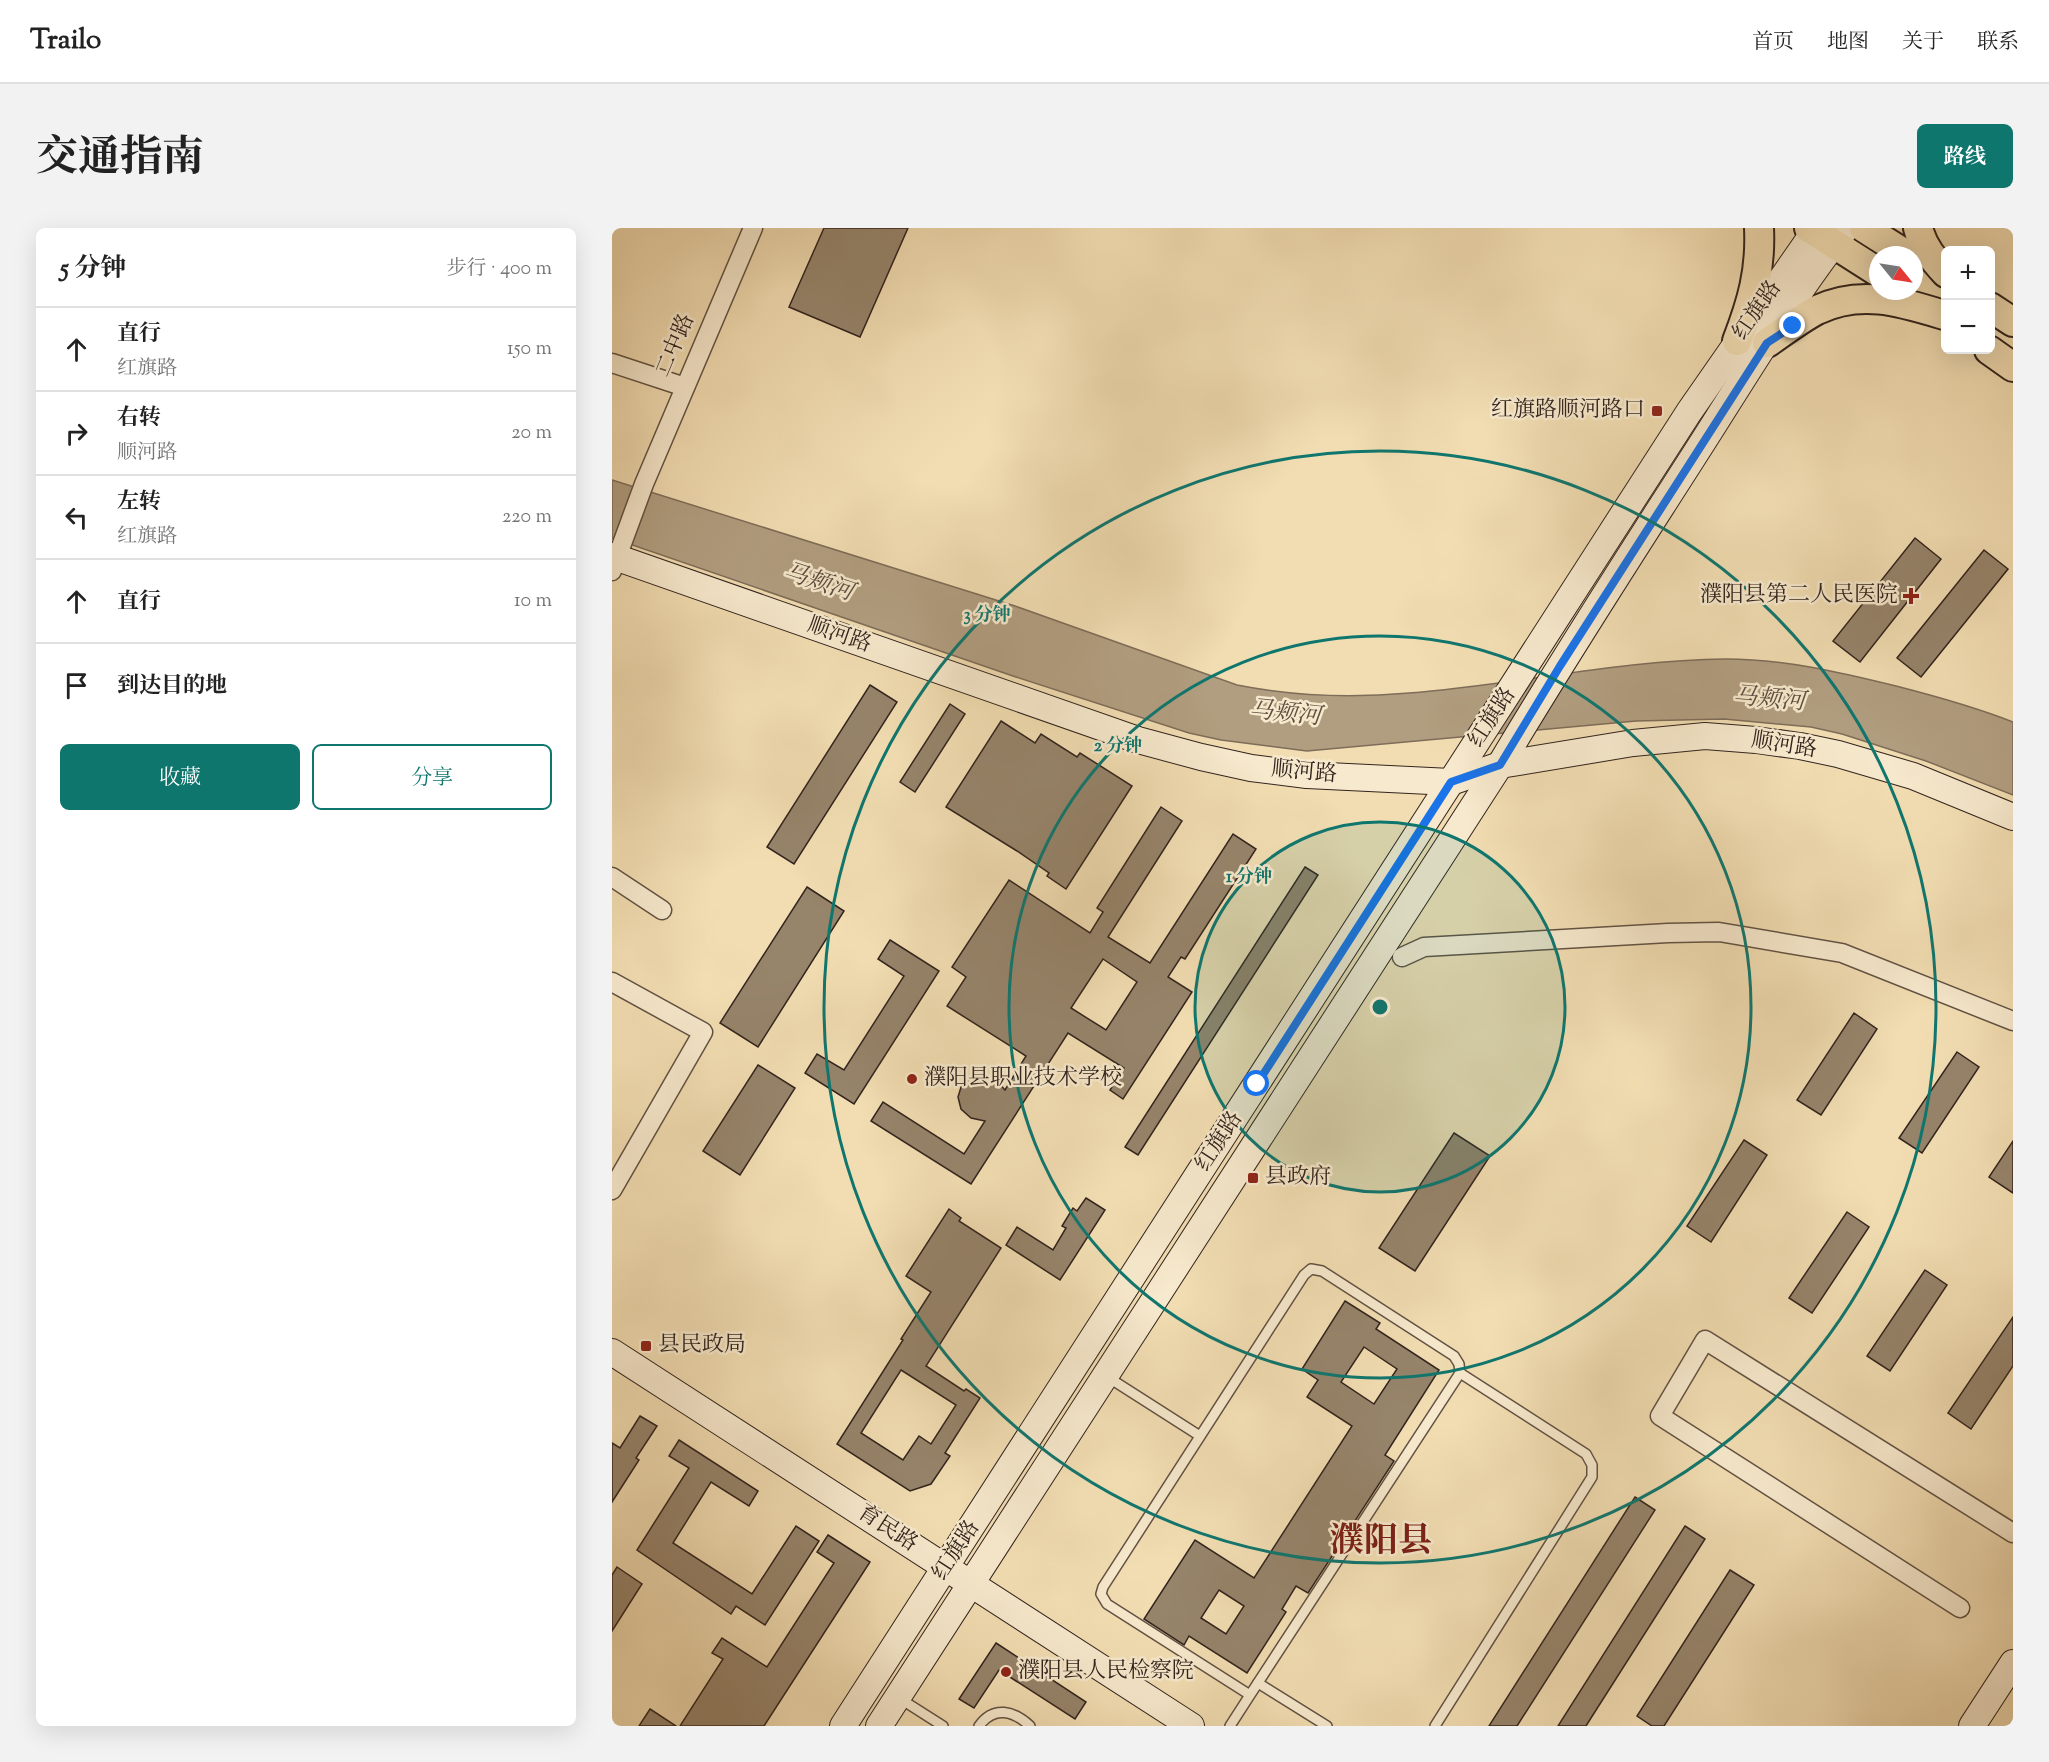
<!DOCTYPE html>
<html lang="zh">
<meta charset="utf-8">
<style>
body{margin:0;font-family:"Sorts Mill Goudy","Noto Serif SC",serif;background:#f2f2f2;color:#222}
.controls{position:absolute;right:18px;top:18px;display:grid;overflow:hidden;border-radius:9px;box-shadow:0 6px 24px #0002}
.controls button{width:54px;height:54px;display:grid;place-items:center;padding:0;border:0;border-bottom:2px solid #e0e0e0;background:#fff;color:#222;font:30px sans-serif}
.compass{position:absolute;left:1257px;top:18px;width:54px;height:54px;border-radius:50%;background:#fff;box-shadow:0 6px 24px #0002;rotate:120deg}
.stop{position:absolute;width:18px;height:18px;margin:-14px;border:4px solid #1a73e8;border-radius:50%;background:#fff}
.stop.end{background:#1a73e8;border-color:#fff;box-shadow:0 2px 6px #0008}
.list{margin:0;padding:0;list-style:none}
h2{display:flex;justify-content:space-between;align-items:center;height:78px;margin:0;padding:0 24px;font-size:26px}
h2 small{font-size:20px;font-weight:400;color:#767676}
.list li{display:grid;grid-template-columns:39px 1fr auto;gap:18px;align-items:center;box-sizing:border-box;height:84px;padding:0 24px;border-top:2px solid #e0e0e0}
.list b{display:block;font-size:22px;white-space:nowrap}
.list p{margin:0;font-size:20px;white-space:nowrap;color:#767676}
.list em{font-size:20px;font-style:normal;color:#767676}
.actions{display:flex;gap:12px;padding:18px 24px}
.actions a{flex:1;padding:14px 0;border:2px solid #0f766e;border-radius:9px;text-align:center;font-size:21px;color:#0f766e}
.actions .main{background:#0f766e;color:#fff}
.icon{flex:none;width:33px;height:33px;fill:none;stroke:currentColor;stroke-width:2;stroke-linecap:round;stroke-linejoin:round}
.map{position:relative;flex:none;width:1401px;height:1498px;overflow:hidden;border-radius:9px}
header{display:flex;align-items:center;gap:36px;box-sizing:border-box;height:84px;padding:0 30px;background:#fff;border-bottom:2px solid #e0e0e0}
header strong{font-size:28px}
nav{display:flex;gap:33px;margin-inline-start:auto;font-size:21px}
.intro{display:flex;align-items:center;justify-content:space-between;box-sizing:border-box;height:144px;padding:0 36px}
h1{margin:0;font-size:42px}
.button{padding:15px 27px;border-radius:9px;background:#0f766e;color:#fff;font-size:21px;font-weight:700}
main{display:flex;gap:36px;padding:0 36px}
aside{flex:1;background:#fff;border-radius:9px;box-shadow:0 6px 24px #0002}
.map>svg:first-child{display:block}
.water{fill:#b19e80;stroke:#7e6d59;stroke-width:1.5}
.building{fill:#96846b;stroke:#32241e;stroke-width:1.5;fill-rule:evenodd}
.lines{fill:none;stroke-linecap:round;stroke-linejoin:round}
.lane-casing{stroke:#625243;stroke-width:12}
.street-casing{stroke:#625243;stroke-width:21}
.secondary-casing{stroke:#32241e;stroke-width:28}
.primary-casing{stroke:#32241e;stroke-width:32}
.lane{stroke:#f7e9cd;stroke-width:9}
.street{stroke:#f7e9cd;stroke-width:18}
.secondary{stroke:#f7e9cd;stroke-width:26}
.primary{stroke:#f2ddb2;stroke-width:28}
.route{stroke:#1a73e8;stroke-width:8}
.ring{fill:none;stroke:#0f766e;stroke-width:3}
.poi-dot{fill:#8f2418;stroke:#f7e9cd;stroke-width:2}
.labels{text-anchor:middle;dominant-baseline:central;stroke-width:5;stroke-linejoin:round;paint-order:stroke}
.street-label{font-size:22px;fill:#32241e;stroke:#f7e9cd}
.poi-label{font-size:22px;fill:#32241e;stroke:#f7e9cd;text-anchor:start}
.water-label{font-size:24px;font-style:italic;fill:#5e4f40;stroke:#f7e9cd}
.town-label{font-size:34px;font-weight:bold;fill:#7a1f14;stroke:#f7e9cd}
.centre{fill:#0f766e;stroke:#f7e9cd;stroke-width:3}
.ring-label{font-size:18px;text-anchor:middle;font-weight:bold;fill:#0f766e;stroke:#f7e9cd;stroke-width:5;stroke-linejoin:round;paint-order:stroke}
</style>
<header>
<strong>Trailo</strong>
<nav><a>首页</a><a>地图</a><a>关于</a><a>联系</a></nav>
</header>
<div class="intro"><h1>交通指南</h1><a class="button">路线</a></div>
<main>
<aside>
<h2>5 分钟<small>步行 · 400 m</small></h2>
<ul class="list">
<li><svg class="icon" aria-label="ahead" viewBox="0 0 24 24"><path d="M12 20V5M6 11l6-6 6 6"/></svg><div><b>直行</b><p>红旗路</p></div><em>150 m</em></li>
<li><svg class="icon" aria-label="right" viewBox="0 0 24 24"><path d="M7 20v-9h11M14 6l5 5-5 5"/></svg><div><b>右转</b><p>顺河路</p></div><em>20 m</em></li>
<li><svg class="icon" aria-label="left" viewBox="0 0 24 24"><path d="M17 20v-9H6M10 6l-5 5 5 5"/></svg><div><b>左转</b><p>红旗路</p></div><em>220 m</em></li>
<li><svg class="icon" aria-label="ahead" viewBox="0 0 24 24"><path d="M12 20V5M6 11l6-6 6 6"/></svg><div><b>直行</b></div><em>10 m</em></li>
<li><svg class="icon" aria-label="arrive" viewBox="0 0 24 24"><path d="M6 21V4h12l-3 4 3 4H6"/></svg><div><b>到达目的地</b></div></li>
</ul>
<div class="actions"><a class="main">收藏</a><a>分享</a></div>
</aside>
<div class="map">
<svg width="1401" height="1498" viewBox="0 0 1401 1498">
<rect width="100%" height="100%" fill="#f2ddb2"/>
<filter id="stains"><feTurbulence type="fractalNoise" baseFrequency=".00333" numOctaves="4"/><feColorMatrix values="0 0 0 0 .2 0 0 0 0 .09 0 0 0 0 .02 0 0 0 .5 -.17"/></filter>
<radialGradient id="worn" r=".72"><stop offset=".6" stop-color="#630" stop-opacity="0"/><stop offset="1" stop-color="#630" stop-opacity=".3"/></radialGradient>
<path class="water" d="M0,252L403,378L625,457C681,468 740,470 797,465C903,457 1007,432 1114,431C1172,431 1227,444 1284,458C1323,468 1363,479 1401,494V567L1314,533L1230,506L1199,499L1112,491L1024,493L695,523L609,512L577,505L398,447L0,310Z"/>
<g class="building">
<path d="M212,0H296L248,109L177,79Z"/>
<path d="M1303,310L1329,331L1248,434L1221,413Z"/>
<path d="M1372,322L1396,341L1309,449L1285,430Z"/>
<path d="M258,457L285,474L182,636L155,619Z"/>
<path d="M338,476L353,486L303,564L288,554Z"/>
<path d="M389,493L423,515L429,506L465,529L468,525L520,558L454,661L435,648L437,645L405,623L334,579Z"/>
<path d="M549,579L570,593L496,709L538,735L621,606L644,621L573,731L569,729L556,749L580,764L511,871L498,862L512,840L456,805L359,956L259,893L271,874L352,926L373,893L359,890L349,881L346,869L350,856L362,847L369,846L383,851L393,862L414,828L335,778L354,749L340,739L397,652L478,705L491,684L485,680ZM491,731L525,754L494,802L459,780Z"/>
<path d="M693,639L706,647L526,927L513,919Z"/>
<path d="M195,659L232,683L146,819L108,795Z"/>
<path d="M278,712L327,743L242,876L193,845L205,826L232,842L292,748L266,731Z"/>
<path d="M1242,785L1265,801L1209,887L1185,872Z"/>
<path d="M1345,824L1367,839L1310,925L1287,910Z"/>
<path d="M146,837L183,860L128,947L91,923Z"/>
<path d="M842,905L878,928L803,1043L767,1020Z"/>
<path d="M1132,912L1155,927L1099,1014L1075,998Z"/>
<path d="M1401,913V965L1377,949Z"/>
<path d="M474,970L493,982L448,1052L394,1017L405,999L441,1022L454,1000L450,998L461,980L465,983Z"/>
<path d="M337,981L349,990L347,993L389,1020L314,1138L352,1163L354,1161L368,1170L333,1225L338,1228L319,1256L298,1263L225,1216L291,1112L289,1111L319,1064L294,1048ZM289,1142L344,1177L319,1216L307,1208L291,1232L249,1205Z"/>
<path d="M1235,984L1257,999L1200,1085L1177,1070Z"/>
<path d="M1313,1042L1335,1057L1278,1143L1255,1128Z"/>
<path d="M733,1073L768,1095L764,1101L827,1142L773,1227L782,1233L696,1365L684,1358L670,1381L674,1384L635,1445L577,1408L572,1417L532,1391L583,1312L642,1350L740,1198L695,1169L706,1152L690,1141ZM752,1119L785,1141L762,1176L729,1154ZM607,1362L632,1378L614,1406L589,1390Z"/>
<path d="M1401,1089V1138L1359,1201L1336,1185Z"/>
<path d="M28,1188L45,1198L24,1230L27,1232L0,1274V1215L8,1220Z"/>
<path d="M67,1212L146,1263L137,1278L99,1254L61,1315L140,1366L184,1298L207,1313L153,1397L124,1378L119,1386L25,1322L77,1240L57,1228Z"/>
<path d="M1023,1269L1043,1282L905,1498H877Z"/>
<path d="M1073,1298L1093,1311L979,1490L974,1498H946Z"/>
<path d="M216,1307L258,1334L152,1498H68L111,1431L100,1425L110,1410L155,1439L222,1335L205,1324Z"/>
<path d="M5,1339L30,1356L0,1403V1347Z"/>
<path d="M1118,1342L1142,1357L1052,1498H1040L1025,1488Z"/>
<path d="M384,1415L474,1474L463,1491L387,1442L362,1480L347,1471Z"/>
<path d="M38,1481L64,1498H27Z"/>
</g>
<g class="lines">
<g class="lane-casing">
<g id="lane">
<path d="M494,1148L588,1208"/>
<path d="M646,1455L715,1498"/>
<path d="M287,1470L331,1498"/>
<path d="M367,1498C382,1477 402,1483 418,1498"/>
<path d="M618,1498L638,1467L848,1145L847,1136L842,1128L710,1043L699,1041L692,1047L491,1359L489,1366L495,1376L638,1467"/>
<path d="M823,1498L980,1249V1237L974,1226L848,1145"/>
</g>
</g>
<g class="street-casing">
<g id="street">
<path d="M0,135L73,159"/>
<path d="M0,343L32,256L141,0"/>
<path d="M0,649L50,682"/>
<path d="M790,729L812,719L1056,705L1107,704L1230,725L1401,793"/>
<path d="M0,754L91,804L0,962"/>
<path d="M1348,1380L1048,1188L1093,1112L1401,1305"/>
</g>
</g>
<g class="secondary-casing">
<g id="secondary">
<path d="M0,328L526,512L589,529L639,540L695,547L839,554L888,537L1021,515L1093,508L1144,512L1188,518L1226,526L1301,548L1401,589"/>
<path d="M0,1124L579,1498"/>
<path d="M231,1498L1077,184L1205,0"/>
<path d="M267,1498L888,537C949,434 1014,334 1078,234C1129,155 1177,73 1234,0"/>
<path d="M1360,1498L1401,1435"/>
</g>
</g>
<g class="primary-casing">
<g id="primary">
<path d="M1197,0L1266,44"/>
<path d="M1252,0L1295,27"/>
<path d="M1306,0C1311,19 1321,31 1334,45"/>
<path d="M1378,79L1401,94"/>
<path d="M1125,113C1140,74 1149,43 1147,0"/>
<path d="M1155,115C1171,104 1188,91 1205,82C1249,61 1289,74 1332,87"/>
<path d="M1377,122L1401,139"/>
</g>
</g>
<use href="#lane" class="lane"/>
<use href="#street" class="street"/>
<use href="#secondary" class="secondary"/>
<use href="#primary" class="primary"/>
</g>
<g class="lines">
<path class="route" d="M645,856L839,554L888,537L948,438L1155,115L1181,98"/>
</g>
<circle cx="768" cy="779" r="185" fill="#0f766e" fill-opacity=".12"/>
<g class="ring">
<circle cx="768" cy="779" r="185"/>
<circle cx="768" cy="779" r="371"/>
<circle cx="768" cy="779" r="556"/>
</g>
<g class="poi-dot">
<rect x="1039" y="177" width="12" height="12" rx="3"/>
<path d="M1296 359h6v6h6v6h-6v6h-6v-6h-6v-6h6z"/>
<circle cx="300" cy="851" r="6"/>
<rect x="635" y="944" width="12" height="12" rx="3"/>
<rect x="28" y="1112" width="12" height="12" rx="3"/>
<circle cx="394" cy="1444" r="6"/>
</g>
<g class="labels">
<g class="street-label">
<text transform="translate(1146 83) rotate(-55)">红旗路</text>
<text transform="translate(64 118) rotate(-67)">二中路</text>
<text transform="translate(227 408) rotate(19)">顺河路</text>
<text transform="translate(881 490) rotate(-57)">红旗路</text>
<text transform="translate(1172 518) rotate(9)">顺河路</text>
<text transform="translate(692 545) rotate(5)">顺河路</text>
<text transform="translate(608 914) rotate(-57)">红旗路</text>
<text transform="translate(275 1301) rotate(33)">育民路</text>
<text transform="translate(345 1323) rotate(-57)">红旗路</text>
</g>
<g class="poi-label">
<text x="1033" y="183" text-anchor="end">红旗路顺河路口</text>
<text x="1286" y="368" text-anchor="end">濮阳县第二人民医院</text>
<text x="312" y="851">濮阳县职业技术学校</text>
<text x="653" y="950">县政府</text>
<text x="46" y="1118">县民政局</text>
<text x="406" y="1444">濮阳县人民检察院</text>
</g>
<g class="water-label">
<text transform="translate(206 355) rotate(18)">马颊河</text>
<text transform="translate(1157 472) rotate(5)">马颊河</text>
<text transform="translate(673 486) rotate(6)">马颊河</text>
</g>
<g class="town-label">
<text x="769" y="1314">濮阳县</text>
</g>
</g>
<circle cx="768" cy="779" r="9" class="centre"/>
<g class="ring-label">
<text x="375" y="392">3 分钟</text>
<text x="506" y="523">2 分钟</text>
<text x="637" y="654">1 分钟</text>
</g>
<rect width="100%" height="100%" filter="url(#stains)"/>
<rect width="100%" height="100%" fill="url(#worn)"/>
</svg>
<div class="controls">
<button>+</button>
<button>−</button>
</div>
<svg class="compass" viewBox="-18 -18 36 36"><path d="M0-13l5 13h-10z" fill="#e53935"/><path d="M0 13l5-13h-10z" fill="#767676"/></svg>
<div class="stop" style="left:645px;top:856px"></div>
<div class="stop end" style="left:1181px;top:98px"></div>
</div>
</main>
